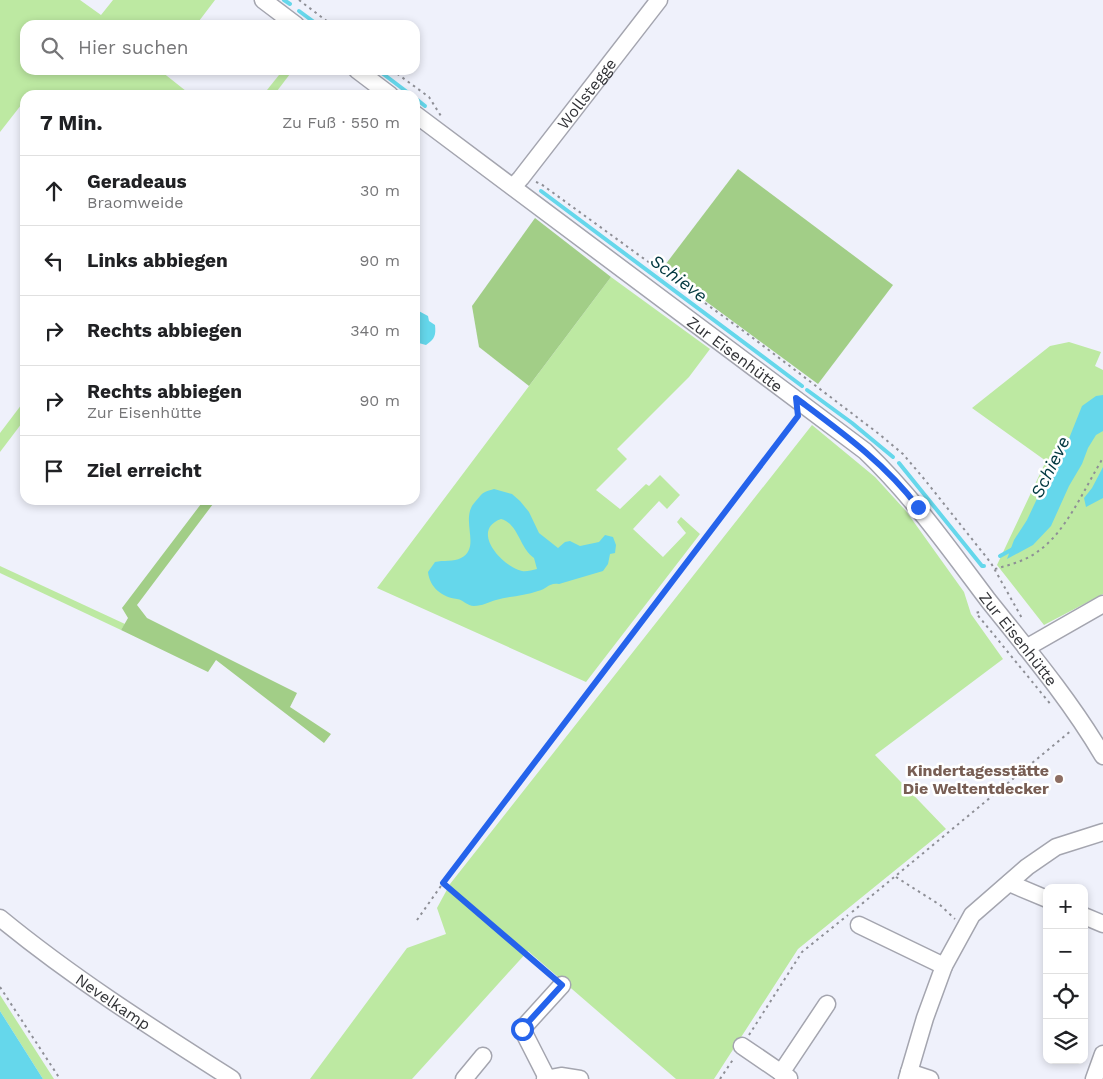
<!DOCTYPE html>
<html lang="de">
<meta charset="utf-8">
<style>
body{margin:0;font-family:"Work Sans",sans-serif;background:#f2f2f2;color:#202124}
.controls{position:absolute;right:15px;bottom:15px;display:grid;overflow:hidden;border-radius:10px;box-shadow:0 2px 8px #0003}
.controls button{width:45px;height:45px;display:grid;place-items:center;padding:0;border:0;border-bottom:1px solid #e0e0e0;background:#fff;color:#202124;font:25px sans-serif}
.stop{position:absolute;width:15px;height:15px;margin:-11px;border:4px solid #2563eb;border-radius:50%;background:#fff}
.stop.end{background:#2563eb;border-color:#fff;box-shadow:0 1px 5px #0008}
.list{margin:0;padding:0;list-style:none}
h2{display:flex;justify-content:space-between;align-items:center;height:65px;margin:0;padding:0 20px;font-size:21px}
h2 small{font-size:16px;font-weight:400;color:#757577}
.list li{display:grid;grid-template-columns:32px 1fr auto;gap:15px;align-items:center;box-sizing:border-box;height:70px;padding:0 20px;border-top:1px solid #e0e0e0}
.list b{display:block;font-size:19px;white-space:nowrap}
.list p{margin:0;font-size:16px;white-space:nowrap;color:#757577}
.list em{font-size:16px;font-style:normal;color:#757577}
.icon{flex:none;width:28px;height:28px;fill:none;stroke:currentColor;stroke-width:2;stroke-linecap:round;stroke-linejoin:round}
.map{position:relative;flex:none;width:1103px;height:1079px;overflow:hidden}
.search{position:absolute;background:#fff;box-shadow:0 2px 8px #0003;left:20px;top:20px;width:400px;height:55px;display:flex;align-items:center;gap:12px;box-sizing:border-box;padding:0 18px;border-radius:15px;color:#757577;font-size:19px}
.panel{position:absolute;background:#fff;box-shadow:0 2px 8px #0003;left:20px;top:90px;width:400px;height:415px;border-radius:15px}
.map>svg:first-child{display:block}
.green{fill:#bde9a2}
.forest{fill:#a2ce87}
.water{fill:#65d7eb;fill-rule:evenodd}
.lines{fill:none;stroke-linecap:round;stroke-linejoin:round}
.stream{stroke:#65d7eb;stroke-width:4}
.minor-casing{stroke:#a4a5af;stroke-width:19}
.path{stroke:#8e8f96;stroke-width:2;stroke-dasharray:2.5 4;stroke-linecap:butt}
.minor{stroke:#fff;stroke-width:16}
.route{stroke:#2563eb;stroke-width:6}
.education-dot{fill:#8d6e63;stroke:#fff;stroke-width:2}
.labels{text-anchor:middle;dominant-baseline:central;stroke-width:5;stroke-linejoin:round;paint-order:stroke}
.street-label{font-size:16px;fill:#313236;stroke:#fff}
.education-label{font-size:16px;font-weight:bold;fill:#785e54;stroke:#fff;text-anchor:end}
.water-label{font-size:18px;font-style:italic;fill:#00373f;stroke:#fff}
</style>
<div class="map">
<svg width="1103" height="1079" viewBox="0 0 1103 1079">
<rect width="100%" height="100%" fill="#eff1fb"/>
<g class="green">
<path d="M0,0H80L101,15L113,0H215L196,25H25V70H163L162,72L191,95H38L32,91L29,95H25V100L0,132Z"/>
<path d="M283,70H293L274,95H263Z"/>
<path d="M611,277L710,349L689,377L617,449L627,459L596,490L620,509L646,484L649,486L660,475L680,495L667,509L659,501L633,529L663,557L686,533L677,522L681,517L700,534L586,682L377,588Z"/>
<path d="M1069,342L1101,352L1095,366L1103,370V594L1044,625L997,565L1046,461L972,408L1050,346Z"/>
<path d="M25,400V419L0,452V433Z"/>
<path d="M812,425L875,477L906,511L964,592L971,614L1003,659L875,755L946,829L798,949L714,1079H676L528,951L412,1079H310L407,948L446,934L437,908L450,884Z"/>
<path d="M0,566L125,624L121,630L0,573Z"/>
<path d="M0,995L54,1079H43L0,1011Z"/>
</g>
<g class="forest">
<path d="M738,169L893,285L818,384L662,269Z"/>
<path d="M535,218L611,277L529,386L479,347L472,306Z"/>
<path d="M204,500H216L137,605L147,618L297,693L290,707L331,734L324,743L216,660L208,672L121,630L128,618L122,608Z"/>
</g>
<g class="water">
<path d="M415,309L428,316L429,321L435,325C436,335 435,339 426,345L415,342Z"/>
<path d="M1103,395V431L1096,435L1088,448L1082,464L1069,486L1051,526L1033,545L1007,559L1014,540L1027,520L1051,469L1068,441L1082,406L1096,396Z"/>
<path d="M1103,467V498L1086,507L1084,498L1092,488Z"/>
<path d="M494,489L512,494L520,501L529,512L539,533L558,548L565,542L570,541L580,546L599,542L605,535L613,537L616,545L615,553L610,554L608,564L603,571L559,584C549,582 547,589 538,591C525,596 510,596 496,600C489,602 482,606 474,606C467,606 464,600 457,599C442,597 430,588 428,572L435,562C443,560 454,562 461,558C482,547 459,519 475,502C484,492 481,493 494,489ZM501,519C518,523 520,549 534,558L537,569C532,570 526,572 522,571C501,566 470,530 501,519Z"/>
<path d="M0,1011L43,1079H0Z"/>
</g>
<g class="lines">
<g class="stream">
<path d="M284,0L290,4"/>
<path d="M299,11L318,25"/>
<path d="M378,70L411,95"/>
<path d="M415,98L425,106"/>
<path d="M541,191L802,386"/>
<path d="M807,390L852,423L893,457"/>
<path d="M899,463L982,566H984"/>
<path d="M1000,556L1013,549"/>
</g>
<g class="minor-casing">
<g id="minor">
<path d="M263,0L296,25"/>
<path d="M357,70L390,95"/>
<path id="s1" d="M415,114L865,451C913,497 948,547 988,600C1028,650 1070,700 1103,756"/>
<path id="s2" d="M513,187L521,178L659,0"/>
<path d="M1026,648L1103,604"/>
<path d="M1009,883L1047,899"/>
<path d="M1084,916L1103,924"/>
<path id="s3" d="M0,918C73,978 152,1028 232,1079"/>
<path d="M859,925L944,966"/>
<path d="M742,1046L789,1078"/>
<path d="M909,1072L930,1079"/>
<path d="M781,1073L827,1004"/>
<path d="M547,1078L522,1029L562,985"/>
<path d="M464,1079L483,1056"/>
<path d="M545,1079L561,1076L580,1079"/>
<path d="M907,1079L925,1018L944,966L972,915L1027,867L1056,847L1103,832"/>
<path d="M1094,1079L1103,1054"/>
</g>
</g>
<g class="path">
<path d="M299,0L332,25"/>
<path d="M392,70L429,97L441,116"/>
<path d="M536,182L541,184L749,335L879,434L903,454L925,480L991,563L1023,620"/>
<path d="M995,569C1009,565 1025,561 1037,552C1066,533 1085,487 1103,458"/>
<path d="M979,612L976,613L1052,706"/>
<path d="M896,877L940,905L955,919"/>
<path d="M443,883L551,975"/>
<path d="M852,912L1072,730"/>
<path d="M417,920L443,883L797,417"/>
<path d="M0,987L60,1079"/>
<path d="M749,1035L802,952L848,915"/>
<path d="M720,1079L734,1058"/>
</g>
<use href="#minor" class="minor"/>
</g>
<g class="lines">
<path class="route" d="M522,1029L562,985L443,883L798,416L796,398C840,431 885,463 918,507"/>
</g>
<circle class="education-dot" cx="1059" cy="779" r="5"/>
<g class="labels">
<g class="street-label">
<text stroke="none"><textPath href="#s2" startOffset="119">Wollstegge</textPath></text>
<text stroke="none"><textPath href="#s1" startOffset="400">Zur Eisenhütte</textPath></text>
<text stroke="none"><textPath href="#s1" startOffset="805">Zur Eisenhütte</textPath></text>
<text stroke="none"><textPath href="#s3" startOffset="141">Nevelkamp</textPath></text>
</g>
<g class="education-label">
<text x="1049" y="770">Kindertagesstätte<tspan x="1049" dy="18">Die Weltentdecker</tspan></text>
</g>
<g class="water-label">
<text transform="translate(679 278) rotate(37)">Schieve</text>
<text transform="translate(1050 467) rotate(-64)">Schieve</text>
</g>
</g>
</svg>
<div class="controls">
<button>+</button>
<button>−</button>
<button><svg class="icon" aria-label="locate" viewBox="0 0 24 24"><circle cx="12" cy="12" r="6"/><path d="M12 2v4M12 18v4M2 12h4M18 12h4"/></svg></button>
<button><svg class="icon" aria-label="layers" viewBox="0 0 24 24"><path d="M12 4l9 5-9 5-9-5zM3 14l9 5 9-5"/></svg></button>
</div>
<div class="stop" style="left:522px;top:1029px"></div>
<div class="stop end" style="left:918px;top:507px"></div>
<div class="search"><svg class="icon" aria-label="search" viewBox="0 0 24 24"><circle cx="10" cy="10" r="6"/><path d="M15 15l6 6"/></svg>Hier suchen</div>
<section class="panel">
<h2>7 Min.<small>Zu Fuß · 550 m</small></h2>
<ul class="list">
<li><svg class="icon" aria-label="ahead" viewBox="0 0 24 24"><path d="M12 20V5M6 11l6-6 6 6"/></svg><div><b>Geradeaus</b><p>Braomweide</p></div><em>30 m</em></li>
<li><svg class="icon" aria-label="left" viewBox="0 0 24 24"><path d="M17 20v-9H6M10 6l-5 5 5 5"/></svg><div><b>Links abbiegen</b></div><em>90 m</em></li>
<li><svg class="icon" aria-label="right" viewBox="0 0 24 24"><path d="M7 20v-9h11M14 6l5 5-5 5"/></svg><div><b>Rechts abbiegen</b></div><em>340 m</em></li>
<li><svg class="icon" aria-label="right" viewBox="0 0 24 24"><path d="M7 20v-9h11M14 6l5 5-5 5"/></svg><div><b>Rechts abbiegen</b><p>Zur Eisenhütte</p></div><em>90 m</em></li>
<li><svg class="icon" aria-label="arrive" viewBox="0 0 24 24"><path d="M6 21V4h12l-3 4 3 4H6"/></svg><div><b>Ziel erreicht</b></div></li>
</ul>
</section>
</div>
